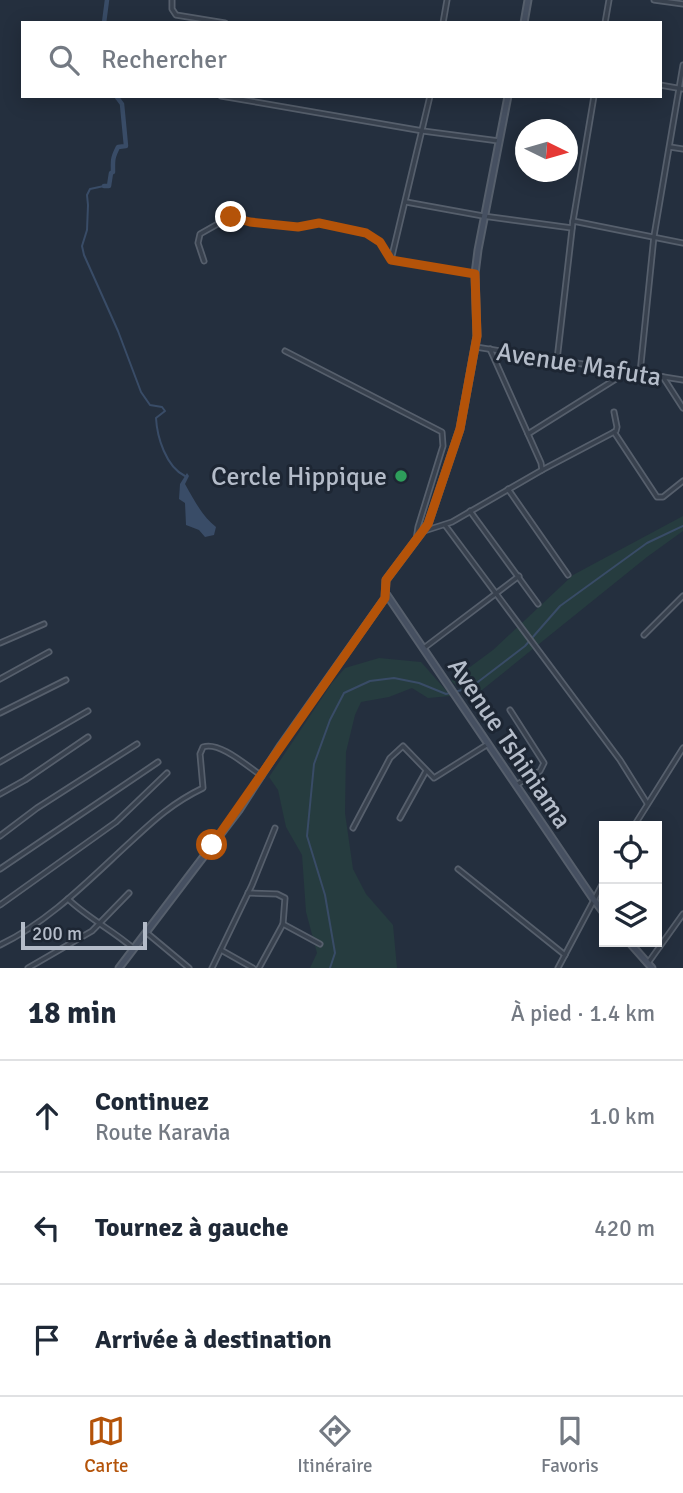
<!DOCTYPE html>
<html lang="fr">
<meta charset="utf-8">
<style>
body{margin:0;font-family:Signika,sans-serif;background:#f2f2f3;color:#1f2937}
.controls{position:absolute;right:21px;bottom:21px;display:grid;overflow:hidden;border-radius:0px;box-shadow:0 4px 18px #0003}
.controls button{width:63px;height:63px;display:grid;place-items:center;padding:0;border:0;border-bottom:2px solid #e0e1e3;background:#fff;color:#1f2937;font:35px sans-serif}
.compass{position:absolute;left:515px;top:119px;width:63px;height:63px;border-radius:50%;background:#fff;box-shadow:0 4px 18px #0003;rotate:95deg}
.scale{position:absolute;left:21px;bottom:18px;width:126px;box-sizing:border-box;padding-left:7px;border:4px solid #b4bcc9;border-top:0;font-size:19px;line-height:24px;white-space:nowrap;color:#b4bcc9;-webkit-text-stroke:5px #1d2633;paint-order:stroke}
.stop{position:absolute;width:21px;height:21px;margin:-16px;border:5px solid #b45309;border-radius:50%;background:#fff}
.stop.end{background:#b45309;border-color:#fff;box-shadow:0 2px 7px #0008}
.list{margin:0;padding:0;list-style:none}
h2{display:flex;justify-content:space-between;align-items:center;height:91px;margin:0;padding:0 28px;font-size:30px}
h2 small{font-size:23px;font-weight:400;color:#747a83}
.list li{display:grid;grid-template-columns:46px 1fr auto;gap:21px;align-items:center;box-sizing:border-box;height:112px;padding:0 28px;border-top:2px solid #e0e1e3}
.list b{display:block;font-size:26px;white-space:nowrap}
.list p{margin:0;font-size:23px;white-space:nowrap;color:#747a83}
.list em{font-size:23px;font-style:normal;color:#747a83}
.icon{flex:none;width:38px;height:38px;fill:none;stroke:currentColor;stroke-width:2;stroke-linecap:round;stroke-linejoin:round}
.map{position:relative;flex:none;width:683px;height:968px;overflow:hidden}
.search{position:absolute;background:#fff;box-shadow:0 4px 18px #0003;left:21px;right:21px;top:21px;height:77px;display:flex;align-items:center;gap:18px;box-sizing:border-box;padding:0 24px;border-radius:0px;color:#747a83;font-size:26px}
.sheet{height:427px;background:#fff}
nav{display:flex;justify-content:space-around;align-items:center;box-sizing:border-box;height:98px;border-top:2px solid #e0e1e3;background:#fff;font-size:19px;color:#747a83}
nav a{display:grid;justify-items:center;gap:4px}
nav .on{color:#b45309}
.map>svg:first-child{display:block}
.green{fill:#263c3f}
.water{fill:#394c67}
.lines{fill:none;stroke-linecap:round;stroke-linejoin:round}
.stream{stroke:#394c67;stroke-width:2}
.canal{stroke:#394c67;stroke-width:4.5}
.street-casing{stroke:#565f6c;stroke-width:7}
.secondary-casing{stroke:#565f6c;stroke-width:9}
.street{stroke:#38414e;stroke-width:3.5}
.secondary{stroke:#465061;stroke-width:5}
.route{stroke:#b45309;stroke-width:9}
.leisure-dot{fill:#2e9e5b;stroke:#1d2633;stroke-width:2.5}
.labels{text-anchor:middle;stroke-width:6;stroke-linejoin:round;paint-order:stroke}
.street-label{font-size:26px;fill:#b4bcc9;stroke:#1d2633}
.poi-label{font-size:26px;fill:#b4bcc9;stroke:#1d2633;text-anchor:end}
</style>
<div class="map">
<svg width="683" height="968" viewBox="0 0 683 968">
<rect width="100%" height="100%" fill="#242f3e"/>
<!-- green -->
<g class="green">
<path d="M 683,516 L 683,531 L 647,557 L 472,698 L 451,681 L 493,650 L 573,575 Z"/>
<path d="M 379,658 L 421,662 L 451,696 L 428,698 L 412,688 L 389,697 L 361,702 L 355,715 L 346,752 L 345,813 L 353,869 L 366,894 L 393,925 L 397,968 L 310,968 L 317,953 L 306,912 L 302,855 L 286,827 L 278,790 L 269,777 L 332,683 L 345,668 Z"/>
</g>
<!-- water -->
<path class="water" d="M 187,473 L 189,476 L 185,484 C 194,500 202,516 216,527 L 214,535 L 205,537 L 199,530 L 186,525 L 185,503 L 179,499 L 180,484 Z"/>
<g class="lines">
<!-- stream -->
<g class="stream">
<path d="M 104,186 L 90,189 L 87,195 L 88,205 L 87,230 L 82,246 L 84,255 L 118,331 L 141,392 L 150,405 L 162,407 L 165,411 L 156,418 C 157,437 166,467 185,476"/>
<path d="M 330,968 L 335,953 L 325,895 L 307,836 L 314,764 L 330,720 L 344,693 L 370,681 L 394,678 L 419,683 L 446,694 L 470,688 L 525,646 L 560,606 L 647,543 L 683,526"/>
</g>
<!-- canal -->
<g class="canal">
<path d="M 104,23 L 107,0"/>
<path d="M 104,186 L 109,186 L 111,173 L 113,172 C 113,160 112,159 118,147 L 126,146 L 122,104 L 116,96"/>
</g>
<defs>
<g id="street">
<path d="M 172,0 L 172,9 L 176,15 L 225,23"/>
<path d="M 654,0 L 683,4"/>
<path d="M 443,23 L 447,0"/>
<path d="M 605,23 L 609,0"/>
<path d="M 660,85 L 683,89"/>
<path d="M 221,96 L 423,131 L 499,141"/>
<path d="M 670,147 L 683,149"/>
<path d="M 406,202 L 483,216 L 572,228"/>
<path d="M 573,221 L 683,243"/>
<path d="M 391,260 L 430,96"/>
<path d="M 391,260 L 475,274"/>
<path d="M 204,261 L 198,243 L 200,234 L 230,217 L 250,222 L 298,227 L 319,223 L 366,233 L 380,242 L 391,260"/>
<path d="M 476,347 L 683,380"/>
<path d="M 285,351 L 442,432 L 443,446 L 418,527 L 416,540"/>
<path d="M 557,360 L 573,221 L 594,96"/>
<path d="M 640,373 L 654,236 L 683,65"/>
<path d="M 663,377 L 683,408"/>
<path d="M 614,432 L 657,497 L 663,497 L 683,481"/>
<path d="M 528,434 L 627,372"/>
<path d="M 542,470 L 616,431 L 617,427 L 614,412"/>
<path d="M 508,489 L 568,575"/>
<path d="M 470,511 L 538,604"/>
<path d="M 445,525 L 620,760 L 647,803"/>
<path d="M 424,531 L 452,522 L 542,470 L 541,463 L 490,349"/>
<path d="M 644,635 L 683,596"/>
<path d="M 0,643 L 44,624"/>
<path d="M 424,648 L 519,576"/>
<path d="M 0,679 L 49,652"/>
<path d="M 510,710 L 544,763 L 540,771 L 516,785"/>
<path d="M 0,713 L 66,680"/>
<path d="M 0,762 L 88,711"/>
<path d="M 0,794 L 25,780 L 88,737"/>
<path d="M 400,818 L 426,771"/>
<path d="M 634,826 L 683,748"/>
<path d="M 353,828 L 390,758 L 403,746 L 434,778 L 488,744"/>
<path d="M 0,836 L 37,808 L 137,744"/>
<path d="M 0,869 L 158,762"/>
<path d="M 458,869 L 565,955"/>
<path d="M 248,893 L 277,894 L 285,898 L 283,924 L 259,968"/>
<path d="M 68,899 C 88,918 112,930 133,948"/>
<path d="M 0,905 L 116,822 L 167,773"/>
<path d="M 283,924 L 320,944"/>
<path d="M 147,933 L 189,968"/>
<path d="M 0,945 C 48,922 87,882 126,846 C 152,822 170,804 203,788 L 200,754 L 203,747 C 220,741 248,767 262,776"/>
<path d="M 221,950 L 253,968"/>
<path d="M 648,963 L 683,914"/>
<path d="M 28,968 L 92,931 L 129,893"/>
<path d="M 212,968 L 252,885 L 275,828"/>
<path d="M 558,968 L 604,881"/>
</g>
<g id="secondary">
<path d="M 524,23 L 528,0"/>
<path d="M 387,595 L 594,900 L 604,913"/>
<path d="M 629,942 L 652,968"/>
<path d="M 119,968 L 239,810 L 281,745 L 385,598 L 386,580 L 428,524 L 460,429 L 477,336 L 475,274 L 478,250 L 508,96"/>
</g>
</defs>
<!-- street casing -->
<use href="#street" class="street-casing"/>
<!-- secondary casing -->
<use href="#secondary" class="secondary-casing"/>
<!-- street -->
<use href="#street" class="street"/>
<!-- secondary -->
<use href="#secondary" class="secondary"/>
</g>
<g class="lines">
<!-- route -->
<path class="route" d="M 212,845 L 385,598 L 386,580 L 428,524 L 460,429 L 477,336 L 475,274 L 391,260 L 380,242 L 366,233 L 319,223 L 298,227 L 250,222 L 231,217"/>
</g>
<!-- markers -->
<circle class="leisure-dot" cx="401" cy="476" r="7"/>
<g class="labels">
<!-- street labels -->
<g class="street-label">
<text transform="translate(579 364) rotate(9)" y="9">Avenue Mafuta</text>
<text transform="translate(510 743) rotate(56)" y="9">Avenue Tshiniama</text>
</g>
<!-- poi labels -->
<g class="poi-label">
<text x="387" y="485">Cercle Hippique</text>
</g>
</g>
</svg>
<div class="controls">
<button><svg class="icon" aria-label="locate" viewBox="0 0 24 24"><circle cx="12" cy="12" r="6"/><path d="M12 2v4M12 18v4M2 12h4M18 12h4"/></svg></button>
<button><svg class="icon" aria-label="layers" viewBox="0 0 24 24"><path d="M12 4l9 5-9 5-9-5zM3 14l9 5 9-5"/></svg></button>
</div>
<svg class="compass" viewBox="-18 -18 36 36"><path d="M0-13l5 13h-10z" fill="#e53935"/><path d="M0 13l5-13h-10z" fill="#747a83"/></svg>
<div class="scale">200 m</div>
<div class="stop" style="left:212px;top:845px"></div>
<div class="stop end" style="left:231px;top:217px"></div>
<div class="search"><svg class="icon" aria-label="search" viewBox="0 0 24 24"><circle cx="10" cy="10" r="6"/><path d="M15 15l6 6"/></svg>Rechercher</div>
</div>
<section class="sheet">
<h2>18 min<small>À pied · 1.4 km</small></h2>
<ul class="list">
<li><svg class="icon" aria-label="ahead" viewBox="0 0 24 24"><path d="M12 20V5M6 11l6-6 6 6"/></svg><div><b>Continuez</b><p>Route Karavia</p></div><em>1.0 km</em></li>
<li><svg class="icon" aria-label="left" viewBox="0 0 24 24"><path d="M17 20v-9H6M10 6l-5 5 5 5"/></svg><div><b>Tournez à gauche</b></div><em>420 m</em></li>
<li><svg class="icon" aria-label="arrive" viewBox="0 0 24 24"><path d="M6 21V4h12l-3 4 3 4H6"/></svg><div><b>Arrivée à destination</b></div></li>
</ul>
</section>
<nav>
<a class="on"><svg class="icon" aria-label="map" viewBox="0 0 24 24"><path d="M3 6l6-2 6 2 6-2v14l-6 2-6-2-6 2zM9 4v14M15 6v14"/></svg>Carte</a>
<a><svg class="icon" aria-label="directions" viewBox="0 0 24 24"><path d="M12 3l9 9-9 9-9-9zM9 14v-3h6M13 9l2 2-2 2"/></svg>Itinéraire</a>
<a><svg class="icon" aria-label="saved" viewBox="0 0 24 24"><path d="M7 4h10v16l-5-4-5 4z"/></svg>Favoris</a>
</nav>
